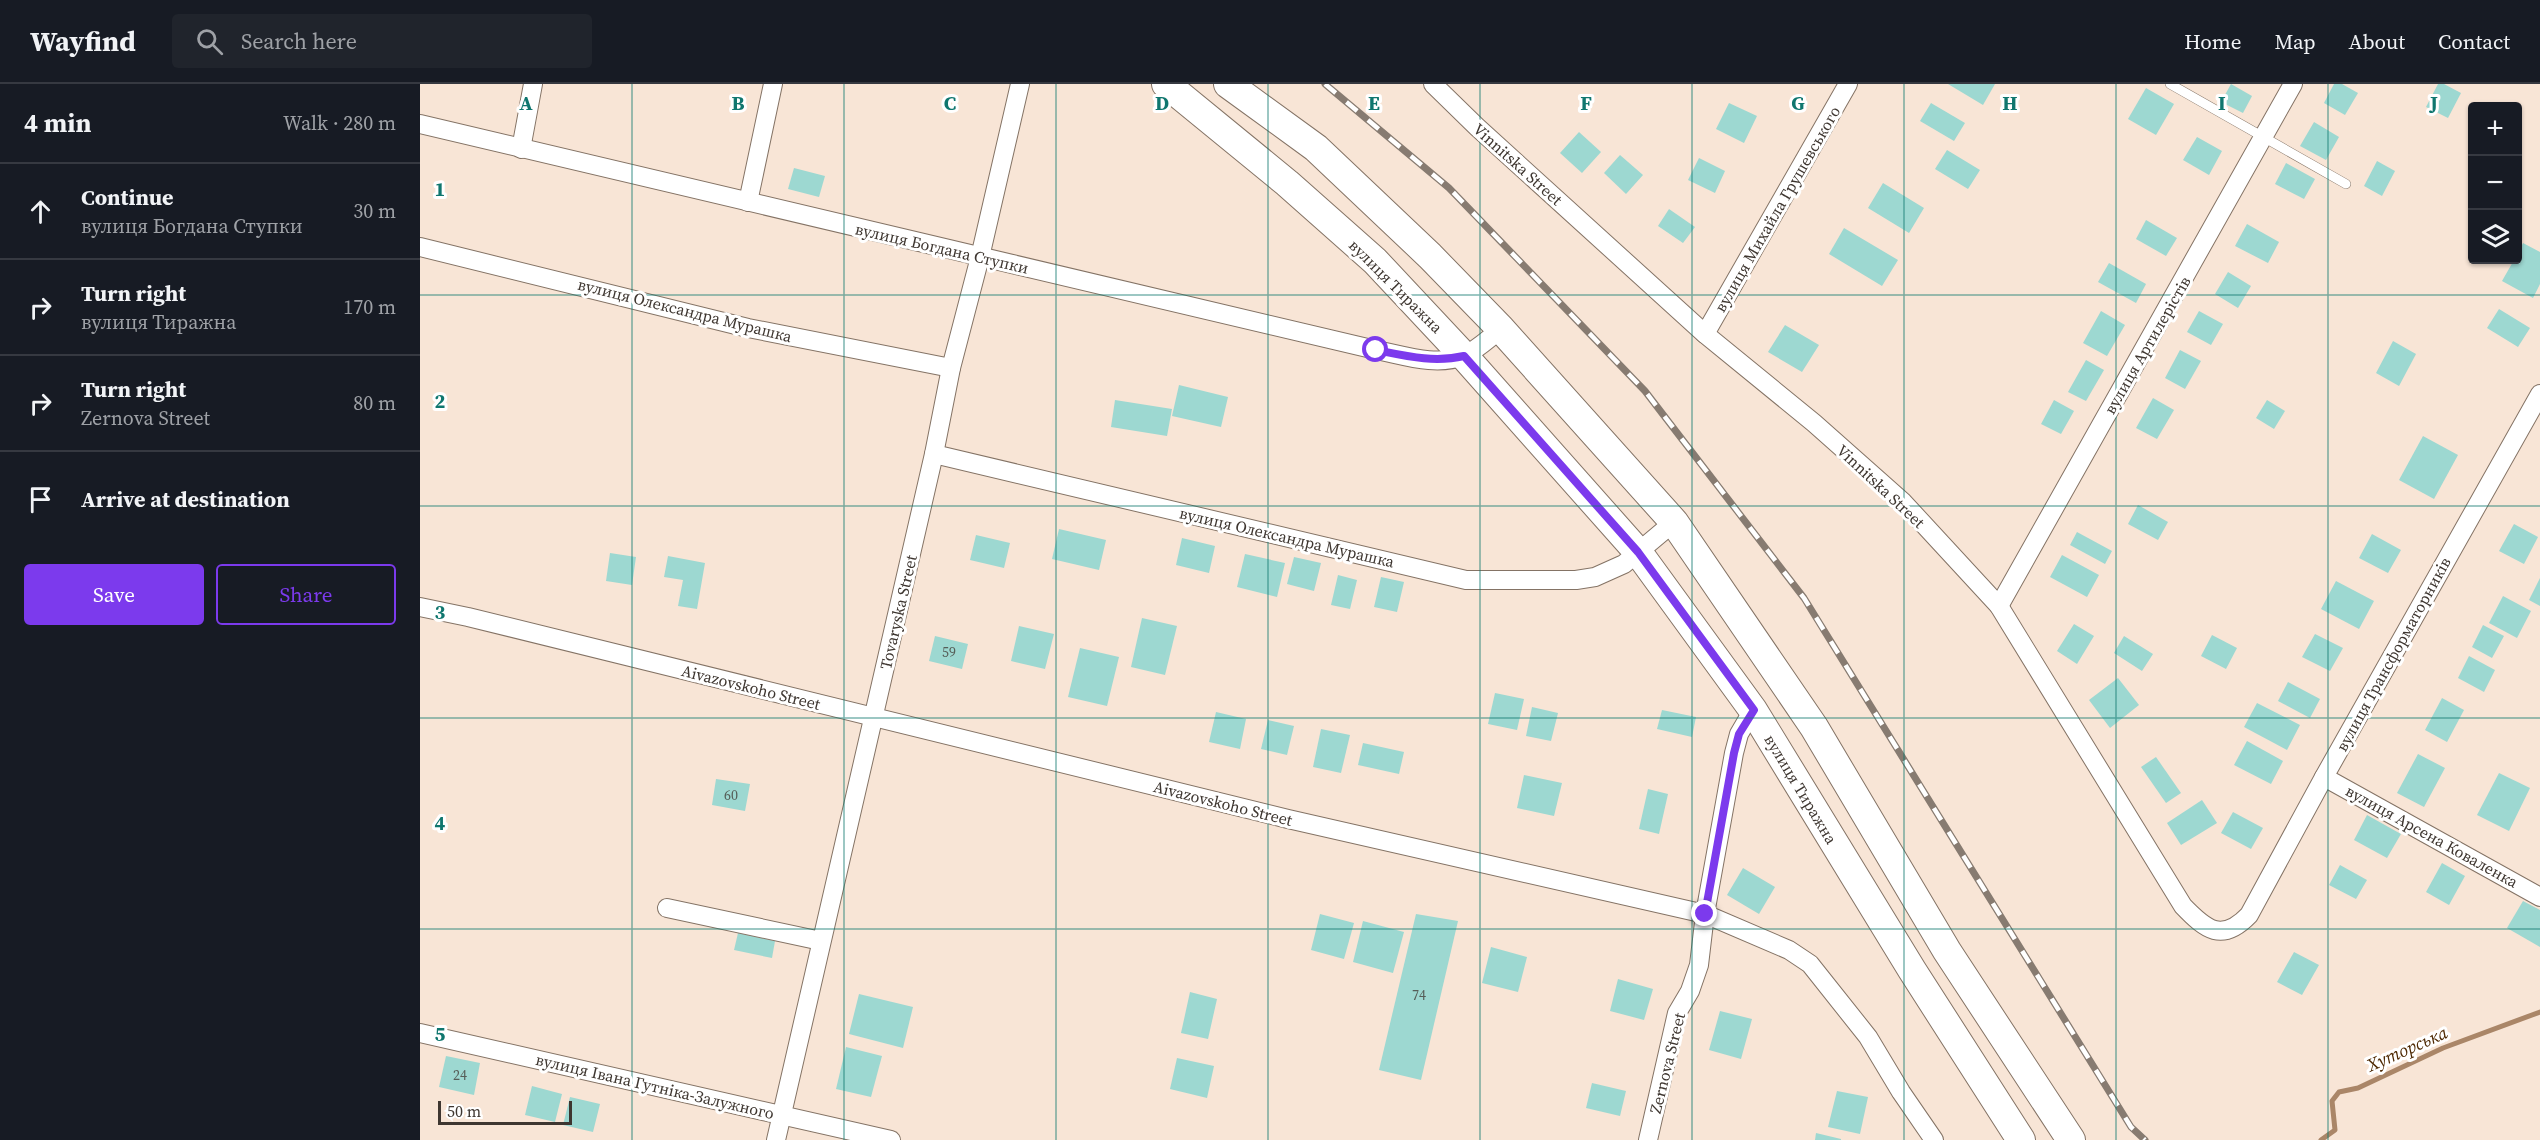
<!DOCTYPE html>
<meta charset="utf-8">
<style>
body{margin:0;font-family:"Source Serif 4",serif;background:#20242c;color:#f1f3f6}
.controls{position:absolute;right:18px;top:18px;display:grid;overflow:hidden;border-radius:6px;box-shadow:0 2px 4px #0004}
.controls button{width:54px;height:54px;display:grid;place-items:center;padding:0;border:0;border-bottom:2px solid #363941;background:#171b24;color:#f1f3f6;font:30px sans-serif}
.scale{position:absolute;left:18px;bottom:15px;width:134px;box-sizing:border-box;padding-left:6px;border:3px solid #3e3630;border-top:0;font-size:16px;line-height:21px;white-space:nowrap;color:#3e3630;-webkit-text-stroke:4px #fff;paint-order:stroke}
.stop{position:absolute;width:18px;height:18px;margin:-14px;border:4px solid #7c3aed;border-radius:50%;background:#fff}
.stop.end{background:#7c3aed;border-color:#fff;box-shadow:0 2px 6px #0008}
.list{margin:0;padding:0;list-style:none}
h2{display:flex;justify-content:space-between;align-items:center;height:78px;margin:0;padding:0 24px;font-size:26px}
h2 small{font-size:20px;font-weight:400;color:#9ea1a6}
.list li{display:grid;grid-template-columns:39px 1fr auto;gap:18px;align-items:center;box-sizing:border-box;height:96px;padding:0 24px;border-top:2px solid #363941}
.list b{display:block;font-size:22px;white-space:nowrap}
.list p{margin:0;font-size:20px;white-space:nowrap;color:#9ea1a6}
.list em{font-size:20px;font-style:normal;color:#9ea1a6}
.actions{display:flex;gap:12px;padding:18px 24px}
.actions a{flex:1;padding:14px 0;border:2px solid #7c3aed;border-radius:6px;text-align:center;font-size:21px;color:#7c3aed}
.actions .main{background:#7c3aed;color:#fff}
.icon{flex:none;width:33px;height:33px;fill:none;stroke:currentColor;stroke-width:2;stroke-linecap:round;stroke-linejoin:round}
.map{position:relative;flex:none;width:2120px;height:1056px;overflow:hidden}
header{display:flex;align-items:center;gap:36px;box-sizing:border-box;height:84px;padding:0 30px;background:#171b24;border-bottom:2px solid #363941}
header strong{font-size:28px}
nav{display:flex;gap:33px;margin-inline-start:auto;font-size:21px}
.search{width:420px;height:54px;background:#20242c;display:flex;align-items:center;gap:15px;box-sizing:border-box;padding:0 21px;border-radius:6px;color:#9ea1a6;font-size:22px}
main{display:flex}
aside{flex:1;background:#171b24}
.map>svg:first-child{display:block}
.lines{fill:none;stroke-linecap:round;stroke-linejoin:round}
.stream{stroke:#aa8668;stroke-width:5}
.building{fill:#9dd8d1}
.service-casing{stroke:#847365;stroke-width:10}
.minor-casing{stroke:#847365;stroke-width:20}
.primary-casing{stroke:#847365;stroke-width:30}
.service{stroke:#fff;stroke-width:9}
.minor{stroke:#fff;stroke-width:18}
.primary{stroke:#fff;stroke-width:28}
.rail-casing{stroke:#877b71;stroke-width:7}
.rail{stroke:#fff;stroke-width:4.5;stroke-dasharray:14;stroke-linecap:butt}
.route{stroke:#7c3aed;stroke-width:8}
.grid{fill:none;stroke:#0f766e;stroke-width:1.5;stroke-opacity:0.55}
.labels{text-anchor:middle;stroke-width:6;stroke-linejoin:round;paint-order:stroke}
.number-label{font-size:14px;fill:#565e58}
.street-label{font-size:16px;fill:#3e3630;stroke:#fff}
.water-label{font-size:18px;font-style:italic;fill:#4d2802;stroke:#fff}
.grid-label{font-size:20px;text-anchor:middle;font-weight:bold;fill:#0f766e;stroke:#fff;stroke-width:6;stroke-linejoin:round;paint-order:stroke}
</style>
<header>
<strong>Wayfind</strong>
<div class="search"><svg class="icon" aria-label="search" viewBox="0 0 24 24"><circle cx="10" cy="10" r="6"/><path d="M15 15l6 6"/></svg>Search here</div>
<nav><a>Home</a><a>Map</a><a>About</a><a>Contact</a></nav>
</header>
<main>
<aside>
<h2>4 min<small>Walk · 280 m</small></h2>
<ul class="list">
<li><svg class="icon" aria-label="ahead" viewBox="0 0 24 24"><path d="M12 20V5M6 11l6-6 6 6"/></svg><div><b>Continue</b><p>вулиця Богдана Ступки</p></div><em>30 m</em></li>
<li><svg class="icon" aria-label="right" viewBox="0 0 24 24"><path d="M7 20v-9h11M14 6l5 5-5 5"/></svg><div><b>Turn right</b><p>вулиця Тиражна</p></div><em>170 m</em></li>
<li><svg class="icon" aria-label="right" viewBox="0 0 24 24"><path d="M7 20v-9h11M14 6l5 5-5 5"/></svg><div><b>Turn right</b><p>Zernova Street</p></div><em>80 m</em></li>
<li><svg class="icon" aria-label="arrive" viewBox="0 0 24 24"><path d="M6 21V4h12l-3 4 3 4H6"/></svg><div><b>Arrive at destination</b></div></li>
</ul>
<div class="actions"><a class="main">Save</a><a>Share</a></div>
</aside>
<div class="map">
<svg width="2120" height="1056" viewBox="0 0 2120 1056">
<rect width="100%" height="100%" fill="#f8e5d6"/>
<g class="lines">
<!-- stream -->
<path class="stream" d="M 1901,1056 L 1915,1046 L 1912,1017 L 1919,1008 L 1938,1004 L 2023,964 L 2120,928"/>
</g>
<!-- building -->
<g class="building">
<path d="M 1528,0 L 1575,0 L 1563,21 Z"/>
<path d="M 1811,0 L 1832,12 L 1823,29 L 1801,18 Z"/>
<path d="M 1914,0 L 1922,0 L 1938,9 L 1925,31 L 1904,19 Z"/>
<path d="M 2018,0 L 2024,0 L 2041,9 L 2028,34 L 2006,23 Z"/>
<path d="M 1726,4 L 1754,20 L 1736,51 L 1708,35 Z"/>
<path d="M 1309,19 L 1337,32 L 1324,59 L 1296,45 Z"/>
<path d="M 1511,19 L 1545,39 L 1534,57 L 1500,37 Z"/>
<path d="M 1894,38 L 1919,53 L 1906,76 L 1880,62 Z"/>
<path d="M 1159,48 L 1181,68 L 1162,89 L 1140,69 Z"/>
<path d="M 1777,53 L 1802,67 L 1789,91 L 1763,76 Z"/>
<path d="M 1527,66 L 1560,86 L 1548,105 L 1515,85 Z"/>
<path d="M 1200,71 L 1223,91 L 1206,110 L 1184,89 Z"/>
<path d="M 1279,74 L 1305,87 L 1295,109 L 1268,96 Z"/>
<path d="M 1957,77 L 1975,87 L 1962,112 L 1944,102 Z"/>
<path d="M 1866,79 L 1895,95 L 1884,115 L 1855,100 Z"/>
<path d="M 374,84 L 405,92 L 399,113 L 368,105 Z"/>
<path d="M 1463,99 L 1504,124 L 1489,149 L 1448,124 Z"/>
<path d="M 1249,125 L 1275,143 L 1263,159 L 1238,142 Z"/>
<path d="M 1726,136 L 1757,154 L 1746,172 L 1716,155 Z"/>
<path d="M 1827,140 L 1859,158 L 1848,179 L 1815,162 Z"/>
<path d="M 1424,144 L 1478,176 L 1462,202 L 1409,170 Z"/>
<path d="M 2103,159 L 2120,168 L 2120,200 L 2113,214 L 2082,197 L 2094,176 L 2098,176 L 2098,169 Z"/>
<path d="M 1689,179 L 1726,200 L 1716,219 L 1678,198 Z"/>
<path d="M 1808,188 L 1831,202 L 1818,224 L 1795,210 Z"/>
<path d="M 2079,225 L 2110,244 L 2098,263 L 2067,244 Z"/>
<path d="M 1681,227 L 1705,241 L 1687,272 L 1663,259 Z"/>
<path d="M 1779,227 L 1803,240 L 1791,261 L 1767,248 Z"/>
<path d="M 1365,241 L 1399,261 L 1382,288 L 1348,268 Z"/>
<path d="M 1973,257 L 1996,270 L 1979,302 L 1956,289 Z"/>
<path d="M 1760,266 L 1781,277 L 1765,305 L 1745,294 Z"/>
<path d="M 1666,276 L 1684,286 L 1666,317 L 1648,308 Z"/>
<path d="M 759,301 L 808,313 L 801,343 L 752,332 Z"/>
<path d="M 1733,314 L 1754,326 L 1737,355 L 1716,344 Z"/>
<path d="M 695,316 L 752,325 L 747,352 L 691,343 Z"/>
<path d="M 1634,316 L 1654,327 L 1641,350 L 1621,340 Z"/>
<path d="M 1847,316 L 1865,327 L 1854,345 L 1836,334 Z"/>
<path d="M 2003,352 L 2038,371 L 2014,415 L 1979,396 Z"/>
<path d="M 1718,421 L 1748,438 L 1738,456 L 1708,440 Z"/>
<path d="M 2094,440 L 2118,453 L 2104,480 L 2079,467 Z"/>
<path d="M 639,445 L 686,456 L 679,486 L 632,475 Z"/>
<path d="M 1657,448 L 1692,467 L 1685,480 L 1650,461 Z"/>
<path d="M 1952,450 L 1981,466 L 1968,489 L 1939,474 Z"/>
<path d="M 556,451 L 590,459 L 584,484 L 550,476 Z"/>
<path d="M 762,454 L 795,462 L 789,489 L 756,481 Z"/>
<path d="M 190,469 L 216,473 L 212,501 L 186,497 Z"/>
<path d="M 825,470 L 865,479 L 857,513 L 817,503 Z"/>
<path d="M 1642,471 L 1679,491 L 1667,513 L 1630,493 Z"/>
<path d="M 248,472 L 285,479 L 277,525 L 258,522 L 263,496 L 244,493 Z"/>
<path d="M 874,473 L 901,479 L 894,507 L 867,500 Z"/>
<path d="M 918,491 L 937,496 L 930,525 L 911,521 Z"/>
<path d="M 961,493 L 984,498 L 977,528 L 954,523 Z"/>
<path d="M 2120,494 L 2120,522 L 2109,516 Z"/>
<path d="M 1916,497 L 1954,517 L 1939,545 L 1901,525 Z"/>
<path d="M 2083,512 L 2111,527 L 2097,554 L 2069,539 Z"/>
<path d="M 722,534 L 757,542 L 745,591 L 711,583 Z"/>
<path d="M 1654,540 L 1674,552 L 1657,580 L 1637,567 Z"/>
<path d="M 2063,541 L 2084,552 L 2072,574 L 2052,563 Z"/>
<path d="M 599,542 L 634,550 L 625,585 L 591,577 Z"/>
<path d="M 1895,550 L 1923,564 L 1910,587 L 1882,573 Z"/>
<path d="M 1792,551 L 1817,564 L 1806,585 L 1781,572 Z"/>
<path d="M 515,552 L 548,560 L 542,585 L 509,577 Z"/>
<path d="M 1704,552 L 1733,570 L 1722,587 L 1694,569 Z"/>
<path d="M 660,564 L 699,573 L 687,622 L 648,613 Z"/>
<path d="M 2049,572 L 2075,586 L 2064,608 L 2038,594 Z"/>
<path d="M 1698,594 L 1719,621 L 1690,644 L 1669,616 Z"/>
<path d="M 1868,598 L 1900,615 L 1890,634 L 1858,617 Z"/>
<path d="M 1075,609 L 1104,615 L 1097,646 L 1068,640 Z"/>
<path d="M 2022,614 L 2044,626 L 2027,658 L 2005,646 Z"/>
<path d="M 1837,619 L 1880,641 L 1867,666 L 1824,643 Z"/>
<path d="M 1112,623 L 1138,629 L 1131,657 L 1106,652 Z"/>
<path d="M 1242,626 L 1276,633 L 1272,653 L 1237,645 Z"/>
<path d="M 796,628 L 826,635 L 820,665 L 789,658 Z"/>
<path d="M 848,636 L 874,642 L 867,671 L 841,665 Z"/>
<path d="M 901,645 L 930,651 L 921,689 L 893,683 Z"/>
<path d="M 1827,657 L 1863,677 L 1851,700 L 1814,681 Z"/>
<path d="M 943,659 L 984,668 L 979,690 L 938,681 Z"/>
<path d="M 1998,670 L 2025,684 L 2004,723 L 1977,709 Z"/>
<path d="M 1736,673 L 1761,709 L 1746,719 L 1721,683 Z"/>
<path d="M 2079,689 L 2110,704 L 2089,747 L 2057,731 Z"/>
<path d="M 1104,691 L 1142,699 L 1134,732 L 1097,724 Z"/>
<path d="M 296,695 L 330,700 L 325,727 L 292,721 Z"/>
<path d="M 1228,705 L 1248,710 L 1239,750 L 1219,745 Z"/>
<path d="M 1782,716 L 1797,739 L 1761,761 L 1747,739 Z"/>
<path d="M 1813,728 L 1843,744 L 1831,765 L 1801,749 Z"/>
<path d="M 1947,731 L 1981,750 L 1967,774 L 1934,756 Z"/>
<path d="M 2022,779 L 2045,792 L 2029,821 L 2006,808 Z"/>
<path d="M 1920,781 L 1947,796 L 1936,815 L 1909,801 Z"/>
<path d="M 1323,784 L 1355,803 L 1339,830 L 1307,811 Z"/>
<path d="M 2103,817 L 2120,826 L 2120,863 L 2087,844 Z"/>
<path d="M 900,830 L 934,839 L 924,875 L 891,866 Z"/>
<path d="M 996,830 L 1038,837 L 1001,996 L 959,986 Z"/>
<path d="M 943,837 L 984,848 L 973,889 L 933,878 Z"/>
<path d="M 318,849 L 355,857 L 352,874 L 314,866 Z"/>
<path d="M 1071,863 L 1107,873 L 1098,908 L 1062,899 Z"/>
<path d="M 1874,868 L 1899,881 L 1882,911 L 1857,898 Z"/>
<path d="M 1198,895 L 1233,905 L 1224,936 L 1190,927 Z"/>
<path d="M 770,908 L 797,915 L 788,955 L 761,949 Z"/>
<path d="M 439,910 L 493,923 L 483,964 L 429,950 Z"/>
<path d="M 1300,927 L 1332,935 L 1321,975 L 1289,966 Z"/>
<path d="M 426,963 L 462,972 L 451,1013 L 416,1005 Z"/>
<path d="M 26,972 L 60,979 L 54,1011 L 19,1003 Z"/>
<path d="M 757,974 L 794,982 L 787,1014 L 750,1005 Z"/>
<path d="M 1172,999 L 1206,1007 L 1200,1032 L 1166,1024 Z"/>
<path d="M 112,1002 L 142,1010 L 135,1038 L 105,1031 Z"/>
<path d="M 1417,1007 L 1448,1013 L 1440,1050 L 1408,1043 Z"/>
<path d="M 150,1013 L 180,1020 L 173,1048 L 143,1041 Z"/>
<path d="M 1396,1049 L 1421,1055 L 1421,1056 L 1395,1056 Z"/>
</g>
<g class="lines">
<defs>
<path id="service" d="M 1750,0 L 1926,100"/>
<g id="minor">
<path d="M 1013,0 L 1057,43 L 1285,250 L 1394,339 L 1483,418 L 1579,522 L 1763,822 C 1786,846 1802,859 1829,831 L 1904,693 L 2120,310"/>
<path d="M 0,40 L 956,266 C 983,271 1016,283 1043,272 C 1056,267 1069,254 1081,245"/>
<path d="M 101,65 L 113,0"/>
<path d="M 328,118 L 353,0"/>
<path d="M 0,163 L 328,244 L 531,284"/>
<path d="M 1285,250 L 1428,0"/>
<path d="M 514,370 L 1046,496 L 1156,496 L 1175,493 L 1204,480 L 1254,438"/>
<path d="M 1579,522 L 1873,0"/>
<path d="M 0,523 L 48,533 L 868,735 L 1285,830 L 1369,866 L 1390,880 L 1448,953 L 1481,1008 L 1514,1056"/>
<path d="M 1904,693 L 2120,813"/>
<path d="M 247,824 L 401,857"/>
<path d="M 0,949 L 471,1056"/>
<path d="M 356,1056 L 514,370 L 531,284 L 560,173 L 600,0"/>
<path d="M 1228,1056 L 1257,929 L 1270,907 L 1279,881 L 1285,830 L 1314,669 L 1319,650 L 1333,626"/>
</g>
<g id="primary">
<path d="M 746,0 L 867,99 L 955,177 L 1044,272 L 1218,468 L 1333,626 L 1492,886 L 1601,1056"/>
<path d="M 808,0 L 896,64 L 1010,172 L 1081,245 L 1254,438 L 1394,643 L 1527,867 L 1651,1056"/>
</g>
</defs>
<!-- service casing -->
<use href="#service" class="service-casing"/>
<!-- minor casing -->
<use href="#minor" class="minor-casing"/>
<!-- primary casing -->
<use href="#primary" class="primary-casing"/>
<!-- service -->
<use href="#service" class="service"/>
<!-- minor -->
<use href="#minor" class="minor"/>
<!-- primary -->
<use href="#primary" class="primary"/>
<defs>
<path id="rail" d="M 905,0 L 1029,104 L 1225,307 L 1384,514 L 1711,1043 L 1725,1056"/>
</defs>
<!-- rail casing -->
<use href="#rail" class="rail-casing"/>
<!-- rail -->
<use href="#rail" class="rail"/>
</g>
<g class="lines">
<!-- route -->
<path class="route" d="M 956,266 C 986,272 1014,279 1044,272 L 1218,468 L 1334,626 L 1319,650 L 1314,669 L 1285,830"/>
</g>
<!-- grid -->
<path class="grid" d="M 212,0 L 212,1056M 424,0 L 424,1056M 636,0 L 636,1056M 848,0 L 848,1056M 1060,0 L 1060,1056M 1272,0 L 1272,1056M 1484,0 L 1484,1056M 1696,0 L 1696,1056M 1908,0 L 1908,1056M 0,211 L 2120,211M 0,422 L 2120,422M 0,634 L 2120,634M 0,845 L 2120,845"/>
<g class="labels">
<!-- number labels -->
<g class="number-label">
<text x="529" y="573">59</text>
<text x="311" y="716">60</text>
<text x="999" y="916">74</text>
<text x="40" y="996">24</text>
</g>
<!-- street labels -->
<g class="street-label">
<text transform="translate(1098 80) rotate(42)" y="6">Vinnitska Street</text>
<text transform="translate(1357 125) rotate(-60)" y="6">вулиця Михайла Грушевського</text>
<text transform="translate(522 164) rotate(13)" y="6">вулиця Богдана Ступки</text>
<text transform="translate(976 202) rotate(45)" y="6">вулиця Тиражна</text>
<text transform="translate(265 226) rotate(14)" y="6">вулиця Олександра Мурашка</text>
<text transform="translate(1727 261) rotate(-60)" y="6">вулиця Артилерістів</text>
<text transform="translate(1461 402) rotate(43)" y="6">Vinnitska Street</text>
<text transform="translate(867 453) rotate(13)" y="6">вулиця Олександра Мурашка</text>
<text transform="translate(478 528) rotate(-77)" y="6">Tovaryska Street</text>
<text transform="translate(1973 570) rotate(-61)" y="6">вулиця Трансформаторників</text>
<text transform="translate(331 603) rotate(14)" y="6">Aivazovskoho Street</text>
<text transform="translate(1381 705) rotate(59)" y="6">вулиця Тиражна</text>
<text transform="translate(803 719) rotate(14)" y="6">Aivazovskoho Street</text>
<text transform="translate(2012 752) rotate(29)" y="6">вулиця Арсена Коваленка</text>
<text transform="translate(1247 979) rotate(-76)" y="6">Zernova Street</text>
<text transform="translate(235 1002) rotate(13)" y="6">вулиця Івана Гутніка-Залужного</text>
</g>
<!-- water labels -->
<g class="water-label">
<text transform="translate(1987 965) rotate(-24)" y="6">Хуторська</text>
</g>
</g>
<g class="grid-label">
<text x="106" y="26">A</text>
<text x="318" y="26">B</text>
<text x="530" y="26">C</text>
<text x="742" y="26">D</text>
<text x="954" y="26">E</text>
<text x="1166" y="26">F</text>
<text x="1378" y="26">G</text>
<text x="1590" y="26">H</text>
<text x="1802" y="26">I</text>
<text x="2014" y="26">J</text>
<text x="20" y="112">1</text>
<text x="20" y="324">2</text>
<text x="20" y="535">3</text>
<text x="20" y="746">4</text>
<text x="20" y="957">5</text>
</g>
</svg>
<div class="controls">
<button>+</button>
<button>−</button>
<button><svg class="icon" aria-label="layers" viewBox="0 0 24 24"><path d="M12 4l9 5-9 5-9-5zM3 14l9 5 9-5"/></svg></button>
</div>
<div class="scale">50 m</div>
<div class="stop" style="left:956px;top:266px"></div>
<div class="stop end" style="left:1285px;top:830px"></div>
</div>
</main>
